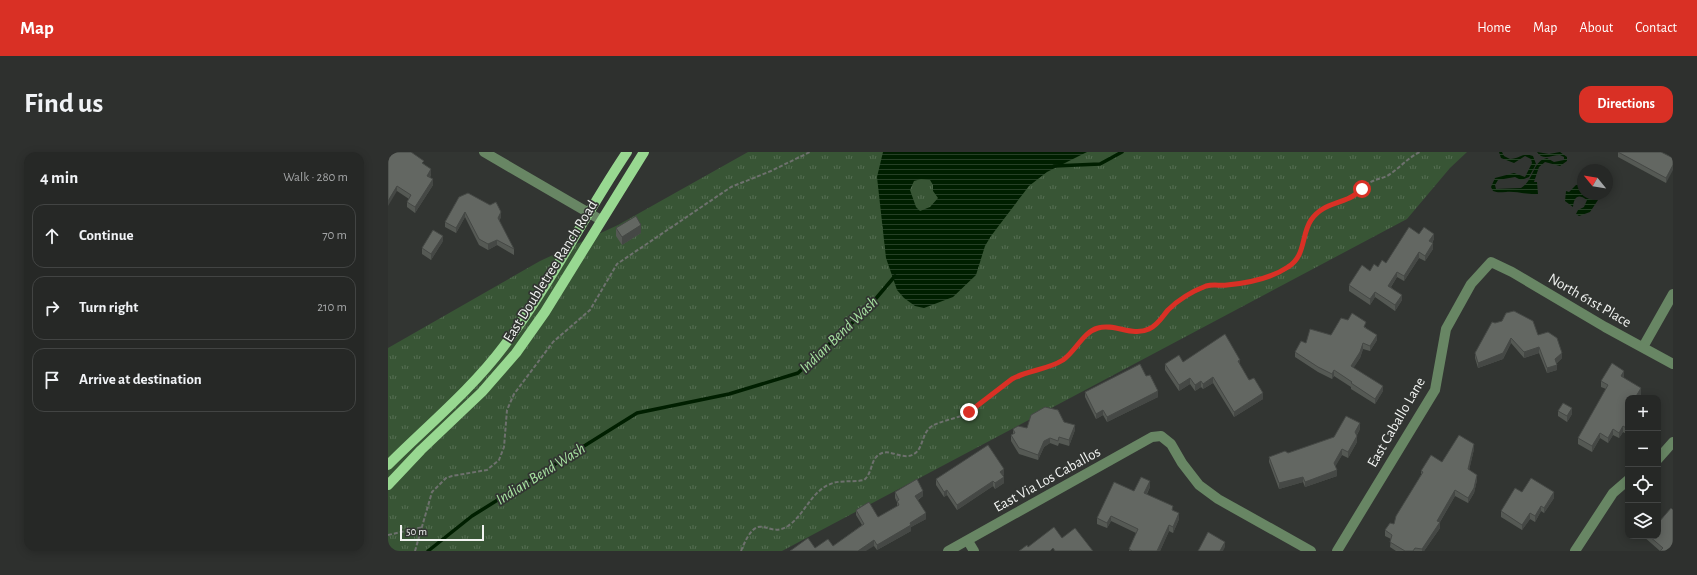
<!DOCTYPE html>
<meta charset="utf-8">
<style>
body{margin:0;font-family:"Alegreya Sans",sans-serif;background:#2e302e;color:#f1f3f6}
.controls{position:absolute;right:12px;bottom:12px;display:grid;overflow:hidden;border-radius:8px;box-shadow:0 2px 10px #0003}
.controls button{width:36px;height:36px;display:grid;place-items:center;padding:0;border:0;border-bottom:1px solid #424443;background:#262826;color:#f1f3f6;font:20px sans-serif}
.compass{position:absolute;left:1189px;top:12px;width:36px;height:36px;border-radius:50%;background:#262826;box-shadow:0 2px 10px #0003;rotate:300deg}
.scale{position:absolute;left:12px;bottom:10px;width:84px;box-sizing:border-box;padding-left:4px;border:2px solid #f1f3f1;border-top:0;font-size:11px;line-height:14px;white-space:nowrap;color:#f1f3f1;-webkit-text-stroke:3px #323532;paint-order:stroke}
.stop{position:absolute;width:12px;height:12px;margin:-9px;border:3px solid #d93025;border-radius:50%;background:#fff}
.stop.end{background:#d93025;border-color:#fff;box-shadow:0 1px 4px #0008}
.list{margin:0;padding:0;list-style:none}
h2{display:flex;justify-content:space-between;align-items:center;height:52px;margin:0;padding:0 16px;font-size:17px}
h2 small{font-size:13px;font-weight:400;color:#a4a6a7}
.list li{display:grid;grid-template-columns:26px 1fr auto;gap:12px;align-items:center;box-sizing:border-box;height:64px;margin:0 8px 8px;padding:0 8px;border:1px solid #424443;border-radius:12px}
.list b{display:block;font-size:15px;white-space:nowrap}
.list em{font-size:13px;font-style:normal;color:#a4a6a7}
.icon{flex:none;width:22px;height:22px;fill:none;stroke:currentColor;stroke-width:2;stroke-linecap:round;stroke-linejoin:round}
.map{position:relative;flex:none;width:1285px;height:399px;overflow:hidden;border-radius:12px}
header{display:flex;align-items:center;gap:24px;box-sizing:border-box;height:56px;padding:0 20px;background:#d93025;color:#fff}
header strong{font-size:19px}
nav{display:flex;gap:22px;margin-inline-start:auto;font-size:14px}
.intro{display:flex;align-items:center;justify-content:space-between;box-sizing:border-box;height:96px;padding:0 24px}
h1{margin:0;font-size:28px}
.button{padding:10px 18px;border-radius:12px;background:#d93025;color:#fff;font-size:14px;font-weight:700}
main{display:flex;gap:24px;padding:0 24px}
aside{flex:1;background:#262826;border-radius:12px;box-shadow:0 2px 10px #0003}
.map>svg:first-child{display:block}
.grass{fill:url(#grass-tufts)}
.water{fill:url(#water-rules);fill-rule:evenodd}
.lines{fill:none;stroke-linecap:round;stroke-linejoin:round}
.stream{stroke:#001f00;stroke-width:3.5}
.path{stroke:#6e716e;stroke-width:2;stroke-dasharray:4 2;stroke-linecap:butt}
.minor{stroke:#688664;stroke-width:10}
.major{stroke:#98d891;stroke-width:10}
.wall{fill:#555954}
.shaded-wall{fill:#454845}
.building{fill:#636762;stroke:#454845}
.route{stroke:#d93025;stroke-width:5}
.labels{text-anchor:middle;stroke-width:3.5;stroke-linejoin:round;paint-order:stroke}
.street-label{font-size:15px;fill:#f1f3f1;stroke:#323532}
.water-label{font-size:16px;font-style:italic;fill:#a6e1a0;stroke:#323532}
</style>
<header>
<strong>Map</strong>
<nav><a>Home</a><a>Map</a><a>About</a><a>Contact</a></nav>
</header>
<div class="intro"><h1>Find us</h1><a class="button">Directions</a></div>
<main>
<aside>
<h2>4 min<small>Walk · 280 m</small></h2>
<ul class="list">
<li><svg class="icon" aria-label="ahead" viewBox="0 0 24 24"><path d="M12 20V5M6 11l6-6 6 6"/></svg><div><b>Continue</b></div><em>70 m</em></li>
<li><svg class="icon" aria-label="right" viewBox="0 0 24 24"><path d="M7 20v-9h11M14 6l5 5-5 5"/></svg><div><b>Turn right</b></div><em>210 m</em></li>
<li><svg class="icon" aria-label="arrive" viewBox="0 0 24 24"><path d="M6 21V4h12l-3 4 3 4H6"/></svg><div><b>Arrive at destination</b></div></li>
</ul>
</aside>
<div class="map">
<svg width="1285" height="399" viewBox="0 0 1285 399">
<defs>
<pattern id="grass-tufts" width="24" height="20" patternUnits="userSpaceOnUse"><rect width="24" height="20" fill="#385535"/><path d="M3 7l-1-3M5 7V3M7 7l1-3M15 17l-1-3M17 17v-4M19 17l1-3" fill="none" stroke="#556e53"/></pattern>
<pattern id="water-rules" width="6" height="5" patternUnits="userSpaceOnUse"><rect width="6" height="5" fill="#001f00"/><path d="M0 2.5h6" fill="none" stroke="#264026"/></pattern>
</defs>
<rect width="100%" height="100%" fill="#323532"/>
<!-- grass -->
<path class="grass" d="M 360,0 L 1079,0 L 1062,16 L 1019,67 L 394,399 L 0,399 L 0,196 L 152,109 L 230,73 Z"/>
<!-- water -->
<g class="water">
<path d="M 495,0 L 699,0 L 659,20 L 641,34 L 603,84 L 597,94 L 588,123 L 565,145 L 536,156 L 527,154 L 516,146 L 509,138 L 498,106 L 489,25 ZM 533,27 L 542,28 L 545,33 L 545,39 L 550,46 L 542,55 L 532,59 L 528,55 L 522,38 L 526,29 Z"/>
<path d="M 1111,0 L 1114,0 L 1116,4 L 1122,7 C 1132,7 1134,0 1145,4 L 1148,12 L 1141,25 L 1133,28 L 1127,25 L 1110,28 L 1107,33 L 1108,37 L 1133,36 C 1147,27 1144,9 1159,6 L 1166,10 L 1176,8 L 1176,5 L 1172,3 C 1163,3 1155,9 1149,0 L 1161,2 L 1172,0 L 1179,5 L 1179,9 L 1172,14 L 1157,10 L 1151,15 L 1146,30 L 1149,30 L 1150,42 C 1139,43 1128,39 1118,40 C 1113,40 1110,41 1105,39 L 1103,35 L 1107,26 L 1126,21 L 1137,25 L 1144,11 L 1143,7 L 1137,4 L 1126,11 L 1113,6 Z"/>
<path d="M 1195,31 L 1195,42 L 1205,42 L 1210,48 L 1202,60 L 1191,64 L 1188,62 L 1190,58 L 1196,55 L 1199,48 C 1190,41 1186,45 1185,55 L 1177,49 L 1178,39 L 1181,40 L 1188,33 Z"/>
</g>
<g class="lines">
<!-- stream -->
<g class="stream">
<path d="M 666,14 L 712,12 L 734,0"/>
<path d="M 40,399 L 84,364 L 249,261 L 341,242 L 410,221 L 479,157 L 507,124"/>
</g>
<!-- path -->
<g class="path">
<path d="M 0,383 L 35,375"/>
<path d="M 27,399 L 44,340 L 58,326 L 64,324 L 99,318 L 111,308 L 116,295 L 119,258 L 126,242 L 165,190 L 202,158 L 229,112 L 343,35 L 383,19 L 422,0"/>
<path d="M 353,399 C 371,354 378,388 400,374 C 416,363 422,342 440,333 C 452,327 464,331 476,328 C 485,321 482,307 492,302 C 502,296 515,309 526,302 C 536,296 533,281 544,274 C 555,268 568,267 580,261 C 597,250 611,232 630,224 C 644,218 659,217 672,209 C 686,201 694,183 708,177 C 723,170 740,183 756,179 C 771,175 776,161 787,152 C 794,146 803,142 811,138 C 821,133 830,134 841,133 C 859,131 878,127 895,119 C 919,106 912,79 929,61 C 938,52 949,52 960,47 C 968,44 973,37 979,32 C 985,28 992,27 999,24 C 1011,17 1019,6 1032,0"/>
</g>
<!-- minor -->
<g class="minor">
<path d="M 96,0 L 213,68"/>
<path d="M 1255,195 L 1285,142"/>
<path d="M 1270,307 L 1285,290"/>
<path d="M 580,389 L 586,399"/>
<path d="M 560,399 L 764,285 L 773,284 L 783,292 L 794,311 L 811,333 L 830,347 L 923,399"/>
<path d="M 949,399 L 1047,238 L 1058,177 L 1083,132 L 1103,110 L 1124,120 L 1217,175 L 1285,212"/>
<path d="M 1187,399 L 1225,341 L 1240,328"/>
</g>
<!-- major -->
<g class="major">
<path d="M 0,313 C 39,274 83,238 116,194 C 162,133 196,64 239,0"/>
<path d="M 0,333 L 33,298 L 94,240 L 128,201 L 157,160 L 256,0"/>
</g>
</g>
<!-- wall -->
<g class="wall">
<path d="M 0,0 L 36,12 L 43,22 L 42,26 L 45,33 L 27,61 L 19,55 L 19,50 L 21,47 L 9,39 Z"/>
<path d="M 1230,0 L 1285,6 L 1278,31 L 1230,5 Z"/>
<path d="M 71,45 L 113,65 L 111,69 L 126,97 L 126,103 L 109,93 L 100,98 L 91,93 L 77,65 L 68,81 L 57,75 L 57,70 Z"/>
<path d="M 228,76 L 253,81 L 234,93 L 228,84 Z"/>
<path d="M 1031,82 L 1046,87 L 1044,91 L 1045,97 L 1037,109 L 1031,106 L 1016,129 L 1009,125 L 1003,135 L 1014,148 L 1007,159 L 987,145 L 982,153 L 961,139 L 961,133 L 982,119 L 998,111 Z"/>
<path d="M 55,89 L 43,108 L 34,102 L 34,96 Z"/>
<path d="M 1107,171 L 1150,183 L 1174,206 L 1169,211 L 1169,218 L 1159,221 L 1151,201 L 1136,206 L 1123,191 L 1115,207 L 1090,216 L 1087,206 L 1087,201 Z"/>
<path d="M 978,175 L 978,176 L 989,188 L 982,199 L 975,197 L 972,206 L 965,216 L 995,239 L 987,252 L 963,237 L 963,235 L 946,224 L 944,227 L 930,220 L 907,205 L 907,200 L 918,191 L 943,183 Z"/>
<path d="M 795,210 L 852,213 L 861,228 L 875,247 L 846,265 L 825,231 L 815,237 L 813,235 L 807,239 L 802,232 L 791,239 L 777,218 L 777,212 Z"/>
<path d="M 758,224 L 770,245 L 719,270 L 715,263 L 708,267 L 697,245 L 697,240 Z"/>
<path d="M 1236,224 L 1235,226 L 1253,242 L 1251,246 L 1240,246 L 1240,283 L 1235,280 L 1231,286 L 1225,283 L 1220,291 L 1212,286 L 1204,300 L 1190,292 L 1190,286 L 1218,237 L 1213,235 L 1213,229 Z"/>
<path d="M 1170,259 L 1184,262 L 1179,270 L 1170,264 Z"/>
<path d="M 676,270 L 687,278 L 681,294 L 671,291 L 670,294 L 662,291 L 656,295 L 650,308 L 631,302 L 623,289 L 623,283 L 625,282 L 625,277 L 639,276 Z"/>
<path d="M 972,277 L 969,283 L 969,290 L 960,306 L 954,303 L 947,314 L 949,324 L 917,335 L 915,330 L 891,337 L 881,310 L 881,305 L 900,301 Z"/>
<path d="M 1086,297 L 1081,318 L 1089,328 L 1086,341 L 1080,351 L 1067,344 L 1052,370 L 1052,376 L 1036,399 L 1008,399 L 1002,395 L 1003,387 L 997,384 L 997,378 L 1006,372 L 1033,323 L 1033,319 Z"/>
<path d="M 616,323 L 614,324 L 616,331 L 607,337 L 605,334 L 569,358 L 559,343 L 556,345 L 548,333 L 548,327 Z"/>
<path d="M 762,335 L 759,342 L 785,358 L 791,367 L 785,381 L 781,379 L 772,399 L 741,399 L 741,397 L 748,381 L 723,369 L 719,376 L 709,372 L 709,366 L 746,339 Z"/>
<path d="M 507,340 L 535,344 L 530,348 L 538,367 L 523,375 L 523,379 L 489,398 L 486,394 L 427,396 L 445,394 L 474,373 L 468,363 L 468,358 L 490,365 L 509,354 L 509,350 L 507,346 Z"/>
<path d="M 1134,340 L 1166,346 L 1156,361 L 1153,359 L 1147,370 L 1142,367 L 1134,378 L 1113,365 L 1113,359 Z"/>
<path d="M 1271,370 L 1285,399 L 1272,399 L 1255,384 L 1270,384 Z"/>
</g>
<!-- shaded-wall -->
<g class="shaded-wall">
<path d="M 1285,13 L 1285,18 L 1278,31 L 1278,26 Z"/>
<path d="M 43,17 L 43,22 L 39,30 L 39,24 Z"/>
<path d="M 45,27 L 45,33 L 27,61 L 27,55 Z"/>
<path d="M 9,34 L 9,39 L 0,54 L 0,49 Z"/>
<path d="M 77,60 L 77,65 L 68,81 L 68,76 Z"/>
<path d="M 113,60 L 113,65 L 110,72 L 110,66 Z"/>
<path d="M 253,73 L 253,81 L 234,93 L 234,85 Z"/>
<path d="M 1046,82 L 1046,87 L 1041,94 L 1041,89 Z"/>
<path d="M 55,84 L 55,89 L 43,108 L 43,102 Z"/>
<path d="M 109,88 L 109,93 L 100,98 L 100,92 Z"/>
<path d="M 1045,91 L 1045,97 L 1037,109 L 1037,104 Z"/>
<path d="M 1031,100 L 1031,106 L 1016,129 L 1016,124 Z"/>
<path d="M 1009,120 L 1009,125 L 1000,139 L 1000,134 Z"/>
<path d="M 987,140 L 987,145 L 982,153 L 982,147 Z"/>
<path d="M 1014,143 L 1014,148 L 1007,159 L 1007,153 Z"/>
<path d="M 989,183 L 989,188 L 982,199 L 982,194 Z"/>
<path d="M 1123,186 L 1123,191 L 1115,207 L 1090,216 L 1090,211 Z"/>
<path d="M 975,191 L 975,197 L 972,206 L 963,220 L 963,214 Z"/>
<path d="M 1151,195 L 1151,201 L 1136,206 L 1136,200 Z"/>
<path d="M 1174,201 L 1174,206 L 1167,212 L 1167,207 Z"/>
<path d="M 852,208 L 852,213 L 850,209 Z"/>
<path d="M 1169,213 L 1169,218 L 1159,221 L 1159,216 Z"/>
<path d="M 946,218 L 946,224 L 944,227 L 944,222 Z"/>
<path d="M 1236,219 L 1236,224 L 1233,230 L 1233,224 Z"/>
<path d="M 825,225 L 825,231 L 815,237 L 815,232 Z"/>
<path d="M 802,226 L 802,232 L 791,239 L 791,233 Z"/>
<path d="M 813,229 L 813,235 L 807,239 L 807,233 Z"/>
<path d="M 995,234 L 995,239 L 987,252 L 987,247 Z"/>
<path d="M 1253,236 L 1253,242 L 1251,246 L 1247,246 Z"/>
<path d="M 770,239 L 770,245 L 719,270 L 719,265 Z"/>
<path d="M 875,241 L 875,247 L 846,265 L 846,260 Z"/>
<path d="M 1184,256 L 1184,262 L 1179,270 L 1179,264 Z"/>
<path d="M 715,258 L 715,263 L 708,267 L 708,262 Z"/>
<path d="M 972,271 L 972,277 L 967,286 L 967,280 Z"/>
<path d="M 687,273 L 687,278 L 681,294 L 681,288 Z"/>
<path d="M 1235,274 L 1235,280 L 1231,286 L 1231,281 Z"/>
<path d="M 1225,277 L 1225,283 L 1220,291 L 1220,286 Z"/>
<path d="M 1212,281 L 1212,286 L 1204,300 L 1204,294 Z"/>
<path d="M 969,284 L 969,290 L 960,306 L 960,300 Z"/>
<path d="M 662,286 L 662,291 L 656,295 L 650,308 L 650,303 L 656,289 Z"/>
<path d="M 1086,292 L 1086,297 L 1080,323 L 1080,317 Z"/>
<path d="M 954,297 L 954,303 L 946,317 L 946,311 Z"/>
<path d="M 616,317 L 616,323 L 612,325 L 612,320 Z"/>
<path d="M 949,318 L 949,324 L 917,335 L 917,330 Z"/>
<path d="M 1089,323 L 1089,328 L 1086,341 L 1080,351 L 1080,346 Z"/>
<path d="M 616,325 L 616,331 L 607,337 L 607,331 Z"/>
<path d="M 915,325 L 915,330 L 891,337 L 891,331 Z"/>
<path d="M 605,329 L 605,334 L 569,358 L 569,353 Z"/>
<path d="M 762,329 L 762,335 L 756,346 L 756,341 Z"/>
<path d="M 559,338 L 559,343 L 556,345 L 556,340 Z"/>
<path d="M 1067,338 L 1067,344 L 1050,373 L 1052,370 L 1052,376 L 1036,399 L 1034,399 L 1034,397 L 1049,369 Z"/>
<path d="M 535,339 L 535,344 L 527,349 L 527,344 Z"/>
<path d="M 1166,340 L 1166,346 L 1156,361 L 1156,356 Z"/>
<path d="M 1153,354 L 1153,359 L 1147,370 L 1147,364 Z"/>
<path d="M 538,361 L 538,367 L 523,375 L 523,379 L 489,398 L 489,393 L 522,371 Z"/>
<path d="M 791,361 L 791,367 L 785,381 L 785,375 Z"/>
<path d="M 1142,361 L 1142,367 L 1134,378 L 1134,373 Z"/>
<path d="M 723,364 L 723,369 L 719,376 L 719,371 Z"/>
<path d="M 781,373 L 781,379 L 772,399 L 769,399 Z"/>
<path d="M 486,388 L 486,394 L 478,399 L 470,399 Z"/>
<path d="M 837,390 L 837,395 L 835,399 L 832,399 Z"/>
</g>
<!-- building -->
<g class="building">
<path d="M 0,0 L 23,0 L 36,9 L 34,11 L 43,17 L 39,24 L 45,27 L 27,55 L 19,50 L 23,43 L 9,34 L 0,49 Z"/>
<path d="M 1230,0 L 1273,0 L 1285,6 L 1285,13 L 1278,26 Z"/>
<path d="M 80,41 L 102,53 L 108,50 L 113,60 L 110,66 L 126,97 L 109,88 L 100,92 L 91,87 L 77,60 L 68,76 L 57,70 L 71,45 Z"/>
<path d="M 248,64 L 253,73 L 234,85 L 228,76 Z"/>
<path d="M 1021,75 L 1031,82 L 1036,75 L 1046,82 L 1041,89 L 1045,91 L 1037,104 L 1031,100 L 1016,124 L 1009,120 L 1000,134 L 1014,143 L 1007,153 L 987,140 L 982,147 L 961,133 L 974,113 L 982,119 L 986,112 L 990,115 L 994,108 L 998,111 Z"/>
<path d="M 45,78 L 55,84 L 43,102 L 34,96 Z"/>
<path d="M 1126,159 L 1145,169 L 1150,183 L 1160,180 L 1169,186 L 1174,201 L 1167,207 L 1169,213 L 1159,216 L 1151,195 L 1136,200 L 1123,186 L 1115,201 L 1090,211 L 1087,201 L 1104,170 L 1107,171 L 1114,169 L 1118,161 Z"/>
<path d="M 964,161 L 978,170 L 976,175 L 989,183 L 982,194 L 975,191 L 972,200 L 963,214 L 995,234 L 987,247 L 963,231 L 964,230 L 946,218 L 944,222 L 930,215 L 907,200 L 913,189 L 918,191 L 922,177 L 943,183 L 953,166 L 960,168 Z"/>
<path d="M 837,182 L 852,208 L 850,209 L 861,228 L 866,226 L 875,241 L 846,260 L 825,225 L 815,232 L 813,229 L 807,233 L 802,226 L 791,233 L 777,212 L 791,203 L 795,210 Z"/>
<path d="M 1224,211 L 1236,219 L 1233,224 L 1253,236 L 1247,246 L 1240,246 L 1240,277 L 1235,274 L 1231,281 L 1225,277 L 1220,286 L 1212,281 L 1204,294 L 1190,286 L 1220,233 L 1213,229 Z"/>
<path d="M 752,212 L 758,224 L 762,223 L 770,239 L 719,265 L 715,258 L 708,262 L 697,240 Z"/>
<path d="M 1175,251 L 1184,256 L 1179,264 L 1170,259 Z"/>
<path d="M 657,255 L 670,258 L 676,270 L 687,273 L 681,288 L 671,285 L 670,289 L 662,286 L 656,289 L 650,303 L 631,296 L 623,283 L 627,281 L 625,277 L 630,274 L 639,276 L 643,263 Z"/>
<path d="M 958,264 L 972,271 L 967,280 L 969,284 L 960,300 L 954,297 L 946,311 L 949,318 L 917,330 L 915,325 L 891,331 L 881,305 L 897,299 L 900,301 L 946,285 Z"/>
<path d="M 1071,283 L 1086,292 L 1080,317 L 1089,323 L 1086,336 L 1080,346 L 1067,338 L 1049,369 L 1052,370 L 1034,397 L 1027,396 L 1025,399 L 1017,399 L 1002,390 L 1004,383 L 997,378 L 1002,371 L 1006,372 L 1008,364 L 1035,320 L 1033,319 L 1043,303 L 1054,310 Z"/>
<path d="M 600,293 L 616,317 L 612,320 L 616,325 L 607,331 L 605,329 L 569,353 L 559,338 L 556,340 L 548,327 Z"/>
<path d="M 753,325 L 762,329 L 756,341 L 785,354 L 784,358 L 791,361 L 785,375 L 781,373 L 769,399 L 744,399 L 741,397 L 750,377 L 723,364 L 719,371 L 709,366 L 726,330 L 746,339 Z"/>
<path d="M 1143,326 L 1166,340 L 1156,356 L 1153,354 L 1147,364 L 1142,361 L 1134,373 L 1113,359 L 1127,336 L 1134,340 Z"/>
<path d="M 529,327 L 535,339 L 527,344 L 538,361 L 522,371 L 523,373 L 489,393 L 486,388 L 470,399 L 402,399 L 420,386 L 427,396 L 440,387 L 445,394 L 476,372 L 468,358 L 481,350 L 490,365 L 511,353 L 509,349 L 511,348 L 507,340 Z"/>
<path d="M 1283,356 L 1285,358 L 1285,399 L 1272,399 L 1275,396 L 1261,384 L 1270,384 L 1270,369 L 1271,370 Z"/>
<path d="M 666,375 L 674,386 L 687,376 L 705,399 L 667,399 L 665,396 L 662,399 L 631,399 L 639,393 L 640,395 Z"/>
<path d="M 820,380 L 837,390 L 832,399 L 810,399 Z"/>
</g>
<g class="lines">
<!-- route -->
<path class="route" d="M 581,260 L 624,227 C 640,218 659,218 675,208 C 688,199 695,180 710,176 C 727,171 744,185 761,177 C 770,173 774,165 780,158 C 790,148 805,139 818,134 C 825,132 833,134 839,133 C 860,131 882,127 900,115 C 918,104 913,83 923,68 C 933,54 945,53 959,47 C 965,45 969,41 974,37"/>
</g>
<g class="labels">
<!-- street labels -->
<g class="street-label">
<text transform="translate(162 119) rotate(-58)" y="5">East Doubletree Ranch Road</text>
<text transform="translate(1202 148) rotate(30)" y="5">North 61st Place</text>
<text transform="translate(1008 270) rotate(-60)" y="5">East Caballo Lane</text>
<text transform="translate(659 327) rotate(-29)" y="5">East Via Los Caballos</text>
</g>
<!-- water labels -->
<g class="water-label">
<text transform="translate(450 182) rotate(-44)" y="6">Indian Bend Wash</text>
<text transform="translate(152 321) rotate(-32)" y="6">Indian Bend Wash</text>
</g>
</g>
</svg>
<div class="controls">
<button>+</button>
<button>−</button>
<button><svg class="icon" aria-label="locate" viewBox="0 0 24 24"><circle cx="12" cy="12" r="6"/><path d="M12 2v4M12 18v4M2 12h4M18 12h4"/></svg></button>
<button><svg class="icon" aria-label="layers" viewBox="0 0 24 24"><path d="M12 4l9 5-9 5-9-5zM3 14l9 5 9-5"/></svg></button>
</div>
<svg class="compass" viewBox="-18 -18 36 36"><path d="M0-13l5 13h-10z" fill="#e53935"/><path d="M0 13l5-13h-10z" fill="#a4a6a7"/></svg>
<div class="scale">50 m</div>
<div class="stop" style="left:974px;top:37px"></div>
<div class="stop end" style="left:581px;top:260px"></div>
</div>
</main>
